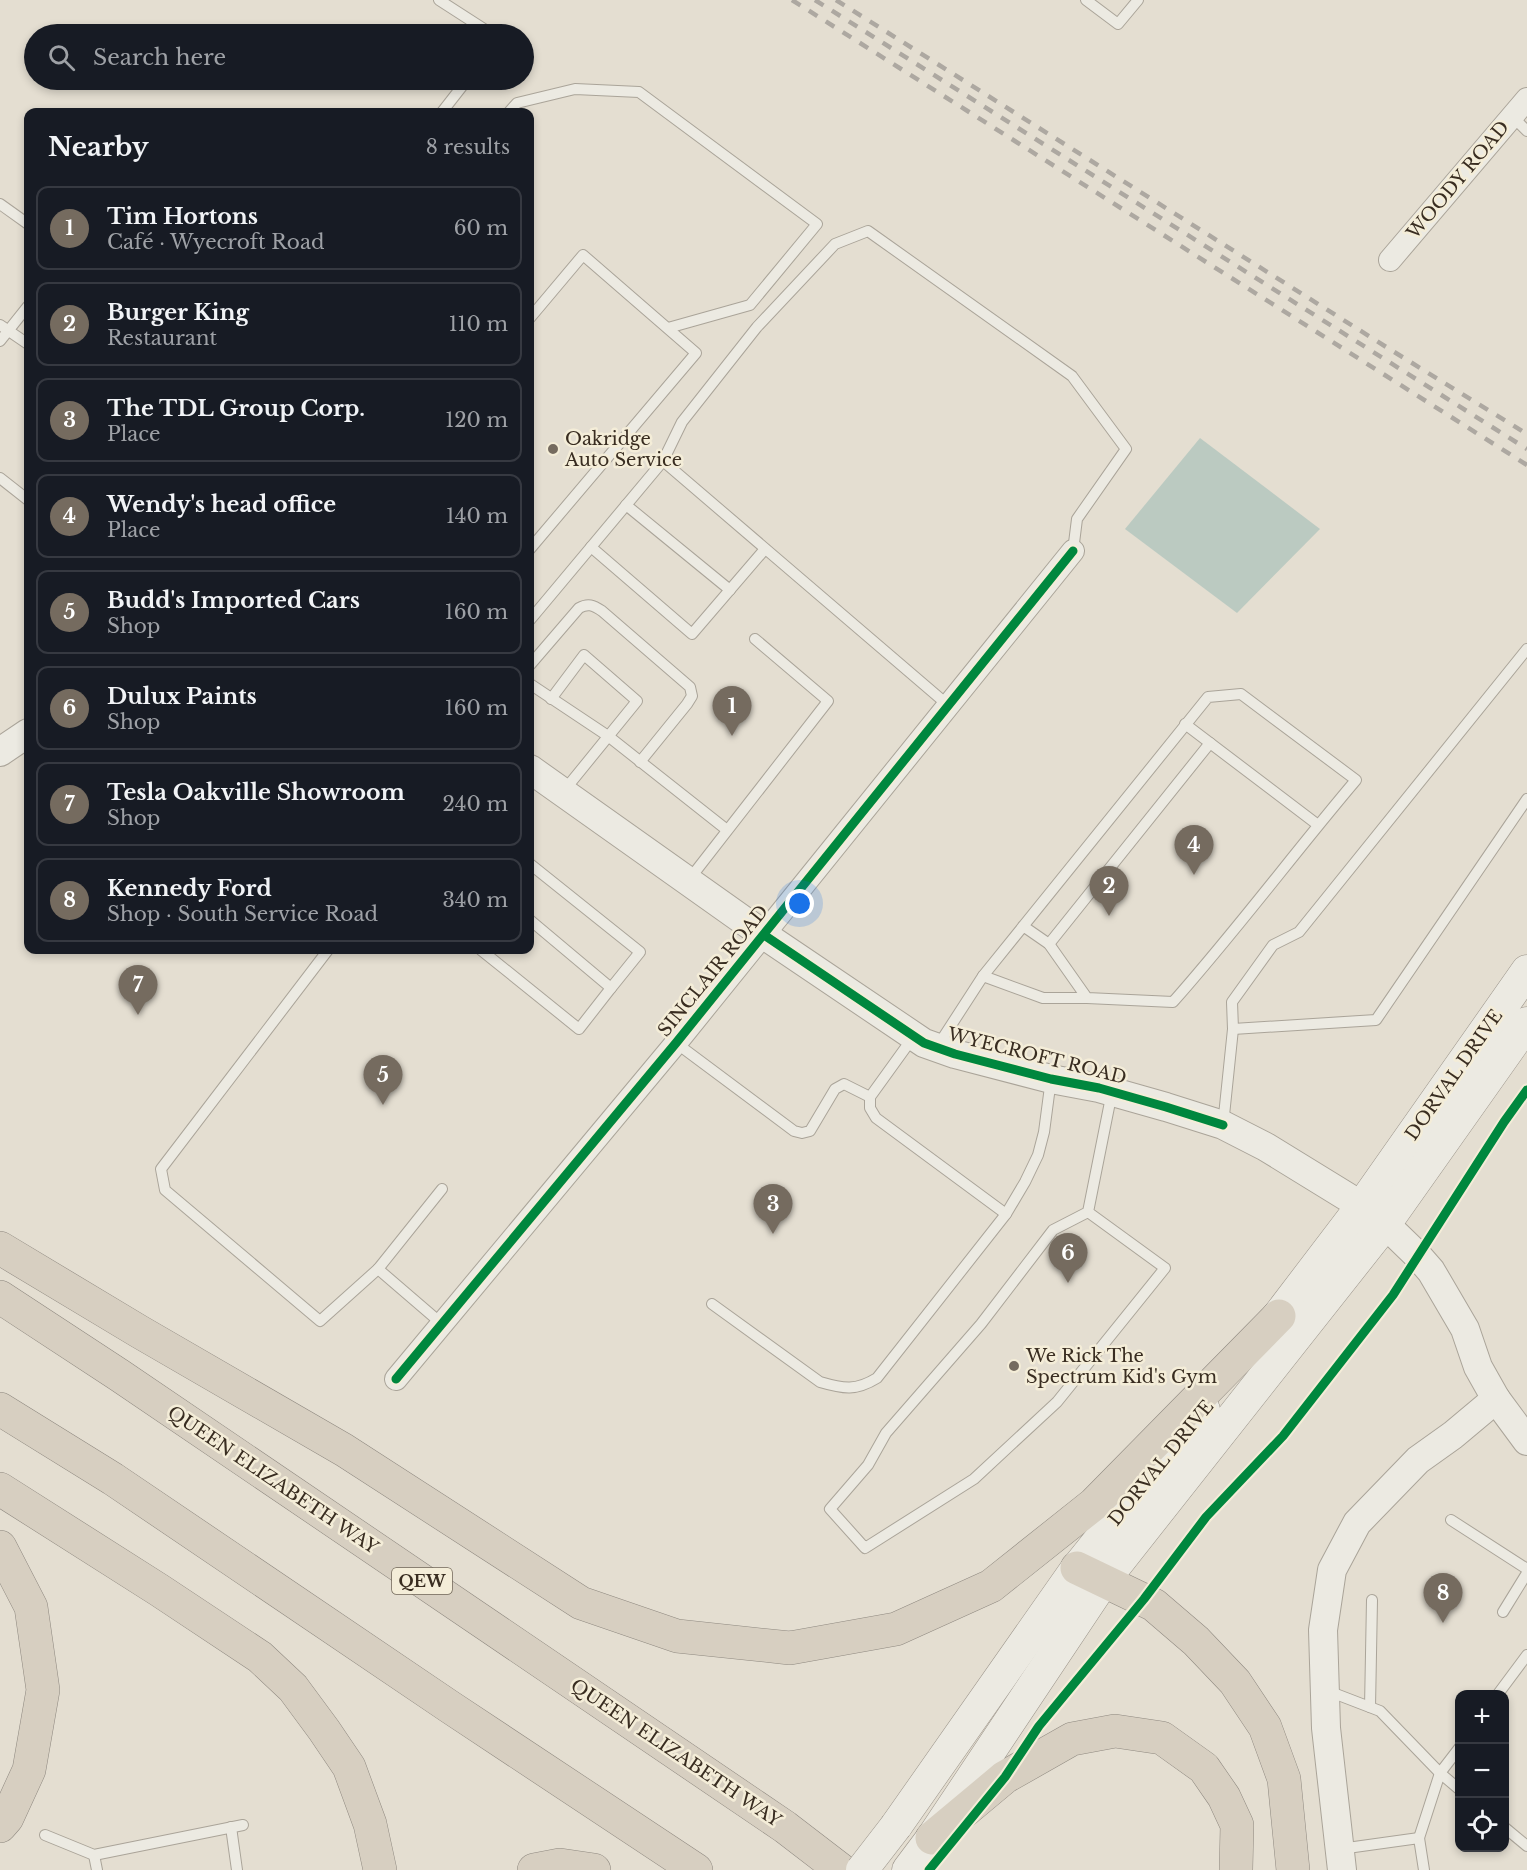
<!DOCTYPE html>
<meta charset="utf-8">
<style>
body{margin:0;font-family:"Libre Baskerville",serif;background:#242831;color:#f1f3f6}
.controls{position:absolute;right:18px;bottom:18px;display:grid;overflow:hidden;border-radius:12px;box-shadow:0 3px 9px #0003}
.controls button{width:54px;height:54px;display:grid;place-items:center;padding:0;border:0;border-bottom:2px solid #363941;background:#171b24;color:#f1f3f6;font:30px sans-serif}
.you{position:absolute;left:800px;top:904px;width:21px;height:21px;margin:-15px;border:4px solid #fff;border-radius:50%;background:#1a73e8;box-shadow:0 0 0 9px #1a73e833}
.badge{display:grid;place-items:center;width:39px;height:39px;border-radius:50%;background:#756b5f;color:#fff;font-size:20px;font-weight:700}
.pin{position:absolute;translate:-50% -50px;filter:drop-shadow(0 2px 3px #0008)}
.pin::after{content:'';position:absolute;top:32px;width:21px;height:18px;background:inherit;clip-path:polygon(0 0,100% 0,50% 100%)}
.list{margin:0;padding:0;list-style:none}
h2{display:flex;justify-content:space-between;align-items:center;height:78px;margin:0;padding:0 24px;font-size:26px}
h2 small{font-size:20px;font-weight:400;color:#9ea1a6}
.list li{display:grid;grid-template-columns:39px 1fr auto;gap:18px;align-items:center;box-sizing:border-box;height:84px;margin:0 12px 12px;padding:0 12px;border:2px solid #363941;border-radius:12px}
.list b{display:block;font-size:22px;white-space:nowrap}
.list p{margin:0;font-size:20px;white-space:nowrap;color:#9ea1a6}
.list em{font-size:20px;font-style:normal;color:#9ea1a6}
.icon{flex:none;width:33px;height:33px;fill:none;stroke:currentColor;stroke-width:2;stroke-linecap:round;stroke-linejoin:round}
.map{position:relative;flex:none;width:1527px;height:1870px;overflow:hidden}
.search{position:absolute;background:#171b24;box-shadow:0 3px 9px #0003;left:24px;top:24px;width:510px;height:66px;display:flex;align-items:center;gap:15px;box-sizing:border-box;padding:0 21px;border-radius:33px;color:#9ea1a6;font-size:22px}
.panel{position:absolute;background:#171b24;box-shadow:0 3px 9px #0003;left:24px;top:108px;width:510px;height:846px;border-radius:12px}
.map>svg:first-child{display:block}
.water{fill:#bbcac1}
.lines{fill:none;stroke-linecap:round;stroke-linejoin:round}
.service-casing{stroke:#aaa499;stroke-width:12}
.minor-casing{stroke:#aaa499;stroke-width:24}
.tertiary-casing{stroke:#aaa499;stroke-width:30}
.secondary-casing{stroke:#9a9389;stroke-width:33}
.motorway-casing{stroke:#8f8980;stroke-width:34}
.service{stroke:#eceae2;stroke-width:10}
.minor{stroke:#eceae2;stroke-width:22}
.tertiary{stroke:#eceae2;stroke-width:28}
.secondary{stroke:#eceae2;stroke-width:32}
.motorway{stroke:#d7cfc1;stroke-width:33}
.rail{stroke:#ada8a1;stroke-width:4.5;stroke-dasharray:10 10;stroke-linecap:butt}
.secondary-bridge-casing{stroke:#9a9389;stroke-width:33;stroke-linecap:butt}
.secondary-bridge{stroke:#eceae2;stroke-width:32}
.cycleway-casing{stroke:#f4edd8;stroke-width:13}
.cycleway{stroke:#00873e;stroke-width:9}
.poi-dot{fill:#756b5f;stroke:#f4edd8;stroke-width:2}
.labels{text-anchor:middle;stroke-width:5;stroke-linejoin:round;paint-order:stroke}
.shield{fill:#f4edd8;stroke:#716758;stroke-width:1.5}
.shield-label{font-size:16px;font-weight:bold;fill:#392d21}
.street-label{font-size:18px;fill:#392d21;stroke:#f4edd8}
.poi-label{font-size:18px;fill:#392d21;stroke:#f4edd8;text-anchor:start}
</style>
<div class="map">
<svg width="1527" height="1870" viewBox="0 0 1527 1870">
<rect width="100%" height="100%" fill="#e4ded1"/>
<!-- water -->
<path class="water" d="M 1200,438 L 1320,529 L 1237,613 L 1125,529 Z"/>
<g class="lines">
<defs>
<g id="service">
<path d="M 439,0 L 484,29 L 487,34"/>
<path d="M 1086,0 L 1118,24 L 1138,0"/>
<path d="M 442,112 L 467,80"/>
<path d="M 509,112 L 517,103 L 575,89 L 639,92 L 817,224 L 750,305 L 668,328"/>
<path d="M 1512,116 L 1527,131"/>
<path d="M 0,204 L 28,224"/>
<path d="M 530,318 L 583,255 L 696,353 L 530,549"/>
<path d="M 0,325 L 28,344"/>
<path d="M 0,341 L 28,306"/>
<path d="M 663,461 L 682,422 L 757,327 L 835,244 L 868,231 L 1072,376 L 1126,449 L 1077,519 L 1073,551"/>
<path d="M 0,478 L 28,500"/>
<path d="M 626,505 L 730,590"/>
<path d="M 591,547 L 692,634 L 765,549"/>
<path d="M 530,620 L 663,461 L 949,706"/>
<path d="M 530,665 L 579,608 C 588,603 593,605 602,611 L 690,687 L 692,696 L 687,704 L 640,762"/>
<path d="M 530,684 L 608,736 L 727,830"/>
<path d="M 551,699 L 584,655 L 637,701 L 563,792"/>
<path d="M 1185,724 L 1318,825"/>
<path d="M 530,864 L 640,952 L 611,988"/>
<path d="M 688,881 L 828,701 L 755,639"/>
<path d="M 1049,944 L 1210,743"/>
<path d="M 328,950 L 161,1169 L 165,1190 L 320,1321 L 378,1269 L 442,1324"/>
<path d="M 481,950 L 579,1029 L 611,988 L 530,920"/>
<path d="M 983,976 L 1043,998 L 1087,998"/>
<path d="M 1233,1029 L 1376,1020 L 1527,799"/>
<path d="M 914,1036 L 870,1097 L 870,1108 L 876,1118 L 1006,1214"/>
<path d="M 676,1043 L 794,1131 L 802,1133 L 810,1131 L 835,1089 L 844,1084 L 870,1097"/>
<path d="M 937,1047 L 983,976 L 1208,697 L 1241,694 L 1356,780 C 1294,853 1237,930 1173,1002 L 1087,998 L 1049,944 L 1023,926"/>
<path d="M 1223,1125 L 1233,1029 L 1232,1002 L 1273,945 L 1299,932 L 1527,649"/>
<path d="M 1088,1212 L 1053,1230 L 981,1324 L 886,1433 L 868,1465 L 830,1509 L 865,1548 L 974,1479 L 1057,1402 L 1165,1268 L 1088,1212 L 1112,1092"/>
<path d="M 378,1269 L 442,1189"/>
<path d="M 712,1304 L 820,1382 C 844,1389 856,1391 877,1378 L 1006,1214 L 1025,1182 L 1038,1155 L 1044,1132 L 1051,1079"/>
<path d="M 1451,1520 L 1527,1569"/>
<path d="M 1503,1612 L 1527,1573"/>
<path d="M 1328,1691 L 1380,1711 L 1440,1773 L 1460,1747"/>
<path d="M 1498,1694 L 1527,1655"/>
<path d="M 1370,1707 L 1372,1600"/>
<path d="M 231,1827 L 237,1870"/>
<path d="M 1504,1827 L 1527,1846"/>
<path d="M 45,1835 L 94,1855 L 243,1825"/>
<path d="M 1419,1838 L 1440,1773 L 1460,1790"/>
<path d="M 1340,1849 L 1419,1838 L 1424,1870"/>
<path d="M 94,1855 L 97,1870"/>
</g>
<g id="minor">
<path d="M 1390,260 L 1527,99"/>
<path d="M 396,1379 L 676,1043 L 1073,551"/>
</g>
<g id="tertiary">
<path d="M 0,752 L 28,733"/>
<path d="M 530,769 L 764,935 L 924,1043 L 955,1054 L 1051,1079 L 1099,1088 L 1166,1107 L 1223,1125 L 1266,1147 L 1362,1206 L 1385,1224 L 1417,1255 L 1431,1271 L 1465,1329 L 1478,1367 L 1496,1399 L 1527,1441"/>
<path d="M 1342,1870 L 1326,1728 L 1323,1630 L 1332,1570 L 1357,1523 L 1418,1460 L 1453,1435 L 1496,1399"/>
</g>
<g id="secondary">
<path d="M 1263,1336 L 1362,1206 L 1527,971"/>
<path d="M 896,1826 L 1077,1568 L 1204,1410"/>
<path d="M 908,1870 L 932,1838 L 1104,1580 L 1385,1224 L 1527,1023"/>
</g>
<g id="motorway">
<path d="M 0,1248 L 140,1332 L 344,1450 L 581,1603 L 677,1636 L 790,1648 L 896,1629 L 991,1586 L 1094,1504 L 1279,1316"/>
<path d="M 0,1297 L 119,1375 L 785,1827 L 841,1870"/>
<path d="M 0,1409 L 113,1479 L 450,1707 L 696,1870"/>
<path d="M 0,1489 L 159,1590 L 260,1657 L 293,1688 L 324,1730 L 349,1767 L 370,1824 L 380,1870"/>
<path d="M 0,1547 L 31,1607 L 43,1690 L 29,1770 L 7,1818 L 0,1826"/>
<path d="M 1077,1568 L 1154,1605 L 1196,1641 L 1235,1682 L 1265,1727 L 1284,1779 L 1293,1870"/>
<path d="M 932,1838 L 1005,1777 L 1072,1739 L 1115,1731 L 1162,1738 L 1204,1768 L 1224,1797 L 1237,1825 L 1236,1870"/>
<path d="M 534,1870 L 560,1865 L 594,1870"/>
</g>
</defs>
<!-- service casing -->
<use href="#service" class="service-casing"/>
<!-- minor casing -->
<use href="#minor" class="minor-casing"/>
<!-- tertiary casing -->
<use href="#tertiary" class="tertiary-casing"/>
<!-- secondary casing -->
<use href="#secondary" class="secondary-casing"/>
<!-- motorway casing -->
<use href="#motorway" class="motorway-casing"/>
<!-- service -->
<use href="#service" class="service"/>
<!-- minor -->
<use href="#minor" class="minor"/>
<!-- tertiary -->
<use href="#tertiary" class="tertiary"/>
<!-- secondary -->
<use href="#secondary" class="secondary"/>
<!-- motorway -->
<use href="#motorway" class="motorway"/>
<!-- rail -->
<g class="rail">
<path d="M 792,0 L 1527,465"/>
<path d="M 815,0 L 1527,449"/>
<path d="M 836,0 L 1391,350 L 1527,434"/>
</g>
<defs>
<path id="secondary-bridge" d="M 862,1870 L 896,1826"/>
</defs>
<!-- secondary-bridge casing -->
<use href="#secondary-bridge" class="secondary-bridge-casing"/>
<!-- secondary-bridge -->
<use href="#secondary-bridge" class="secondary-bridge"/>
<defs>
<g id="cycleway">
<path d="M 764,935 L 924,1043 L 955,1054 L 1051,1079 L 1099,1088 L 1166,1107 L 1223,1125"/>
<path d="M 396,1379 L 676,1043 L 1073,551"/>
<path d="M 929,1870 L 1005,1777 L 1039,1726 L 1144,1599 L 1206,1517 L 1283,1436 L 1393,1295 L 1504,1122 L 1527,1090"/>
</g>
</defs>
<!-- cycleway casing -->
<use href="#cycleway" class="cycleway-casing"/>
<!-- cycleway -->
<use href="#cycleway" class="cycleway"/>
</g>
<!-- markers -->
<g class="poi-dot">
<circle cx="553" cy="449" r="6"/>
<circle cx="1014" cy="1366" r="6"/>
</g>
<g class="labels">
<!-- shield labels -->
<rect class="shield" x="392" y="1568" width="60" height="26" rx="4.5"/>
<g class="shield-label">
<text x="422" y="1587">QEW</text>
</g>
<!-- street labels -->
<g class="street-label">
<text transform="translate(1458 180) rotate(-50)" y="6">WOODY ROAD</text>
<text transform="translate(713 971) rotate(-51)" y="6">SINCLAIR ROAD</text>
<text transform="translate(1037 1056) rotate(14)" y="6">WYECROFT ROAD</text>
<text transform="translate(1454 1075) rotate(-55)" y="6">DORVAL DRIVE</text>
<text transform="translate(1161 1463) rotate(-51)" y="6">DORVAL DRIVE</text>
<text transform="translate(273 1480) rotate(34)" y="6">QUEEN ELIZABETH WAY</text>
<text transform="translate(676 1753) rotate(34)" y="6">QUEEN ELIZABETH WAY</text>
</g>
<!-- poi labels -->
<g class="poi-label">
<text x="565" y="445">Oakridge<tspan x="565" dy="21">Auto Service</tspan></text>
<text x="1026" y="1362">We Rick The<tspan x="1026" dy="21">Spectrum Kid's Gym</tspan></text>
</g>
</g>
</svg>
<div class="controls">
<button>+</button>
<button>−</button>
<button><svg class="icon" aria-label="locate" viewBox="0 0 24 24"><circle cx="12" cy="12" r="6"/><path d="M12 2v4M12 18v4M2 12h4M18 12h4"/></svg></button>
</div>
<div class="you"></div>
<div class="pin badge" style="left:732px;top:736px">1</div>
<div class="pin badge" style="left:1109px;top:916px">2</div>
<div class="pin badge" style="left:773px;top:1234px">3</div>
<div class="pin badge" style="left:1194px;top:875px">4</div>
<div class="pin badge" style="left:383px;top:1105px">5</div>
<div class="pin badge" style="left:1068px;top:1283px">6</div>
<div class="pin badge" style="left:138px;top:1015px">7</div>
<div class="pin badge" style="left:1443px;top:1623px">8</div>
<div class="search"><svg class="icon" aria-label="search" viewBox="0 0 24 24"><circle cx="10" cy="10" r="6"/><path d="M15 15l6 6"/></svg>Search here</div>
<section class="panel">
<h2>Nearby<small>8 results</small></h2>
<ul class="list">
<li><span class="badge">1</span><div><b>Tim Hortons</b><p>Café · Wyecroft Road</p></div><em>60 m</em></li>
<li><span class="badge">2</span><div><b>Burger King</b><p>Restaurant</p></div><em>110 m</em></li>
<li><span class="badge">3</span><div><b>The TDL Group Corp.</b><p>Place</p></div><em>120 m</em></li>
<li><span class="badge">4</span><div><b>Wendy's head office</b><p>Place</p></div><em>140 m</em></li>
<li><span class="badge">5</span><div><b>Budd's Imported Cars</b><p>Shop</p></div><em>160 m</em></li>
<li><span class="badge">6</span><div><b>Dulux Paints</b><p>Shop</p></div><em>160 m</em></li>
<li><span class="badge">7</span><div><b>Tesla Oakville Showroom</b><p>Shop</p></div><em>240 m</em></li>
<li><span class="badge">8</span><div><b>Kennedy Ford</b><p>Shop · South Service Road</p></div><em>340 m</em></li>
</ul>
</section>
</div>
